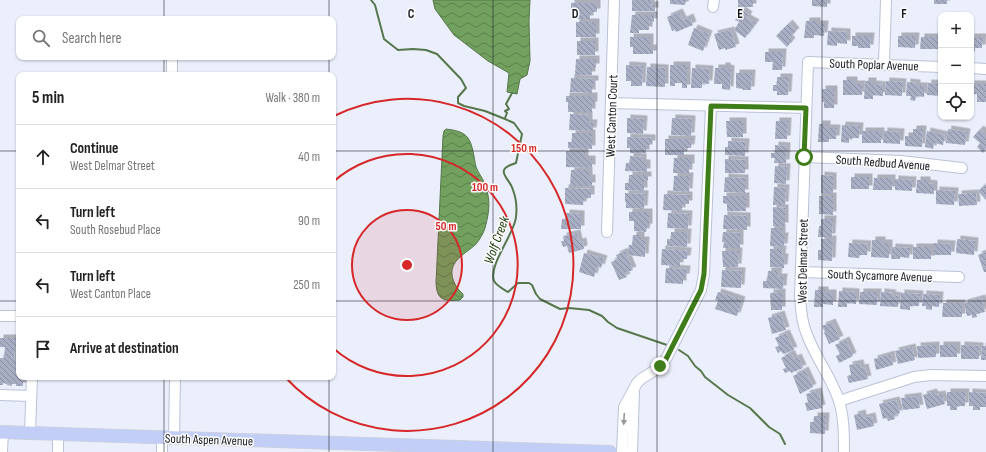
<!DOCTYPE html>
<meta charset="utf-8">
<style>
body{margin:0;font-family:"Sofia Sans Condensed",sans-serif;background:#f2f2f2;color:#222}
.controls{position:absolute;right:12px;top:12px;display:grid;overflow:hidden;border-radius:8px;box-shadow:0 1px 3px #0004}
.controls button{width:36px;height:36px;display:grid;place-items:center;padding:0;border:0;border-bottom:1px solid #e0e0e0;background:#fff;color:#222;font:20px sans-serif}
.stop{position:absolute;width:12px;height:12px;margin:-9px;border:3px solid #3f7d1a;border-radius:50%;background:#fff}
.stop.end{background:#3f7d1a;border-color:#fff;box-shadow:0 1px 4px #0008}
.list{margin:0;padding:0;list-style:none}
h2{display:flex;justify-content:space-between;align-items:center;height:52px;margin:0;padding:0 16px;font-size:17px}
h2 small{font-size:13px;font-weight:400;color:#767676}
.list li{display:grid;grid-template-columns:26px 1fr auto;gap:12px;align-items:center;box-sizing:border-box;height:64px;padding:0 16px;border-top:1px solid #e0e0e0}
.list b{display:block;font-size:15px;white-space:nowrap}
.list p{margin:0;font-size:13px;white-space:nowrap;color:#767676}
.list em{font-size:13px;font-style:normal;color:#767676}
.icon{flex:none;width:22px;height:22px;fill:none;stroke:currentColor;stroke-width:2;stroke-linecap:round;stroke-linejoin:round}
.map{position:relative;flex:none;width:986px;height:452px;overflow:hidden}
.search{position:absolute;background:#fff;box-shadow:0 1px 3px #0004;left:16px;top:16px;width:320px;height:44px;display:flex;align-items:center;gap:10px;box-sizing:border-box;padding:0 14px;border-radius:8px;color:#767676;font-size:15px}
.panel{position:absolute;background:#fff;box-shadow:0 1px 3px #0004;left:16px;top:72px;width:320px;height:308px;border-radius:8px}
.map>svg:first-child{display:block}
.water{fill:url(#water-waves);stroke:#56774b}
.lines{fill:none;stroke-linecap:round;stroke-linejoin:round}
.stream{stroke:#56774b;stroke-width:2}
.building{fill:url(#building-back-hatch);filter:url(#shadow)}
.minor-casing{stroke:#bbc2d7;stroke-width:12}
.major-casing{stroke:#d0d1d2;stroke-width:14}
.minor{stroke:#fff;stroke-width:10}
.major{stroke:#c3cef6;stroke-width:13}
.oneway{fill:#96979a}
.route{stroke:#3f7d1a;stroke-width:5}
.grid{fill:none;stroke:#15181f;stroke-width:1;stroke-opacity:0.55}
.ring{fill:none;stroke:#d62828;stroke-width:2}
.labels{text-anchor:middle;stroke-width:3;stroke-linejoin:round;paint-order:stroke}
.street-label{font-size:13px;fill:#15181f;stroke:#fdfdfd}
.water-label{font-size:14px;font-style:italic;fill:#1c3a0b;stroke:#fdfdfd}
.grid-label{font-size:13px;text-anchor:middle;font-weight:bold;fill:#15181f;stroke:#fdfdfd;stroke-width:3;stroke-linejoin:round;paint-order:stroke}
.centre{fill:#d62828;stroke:#fdfdfd;stroke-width:2}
.ring-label{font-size:12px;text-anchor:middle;font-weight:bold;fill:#d62828;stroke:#fdfdfd;stroke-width:3;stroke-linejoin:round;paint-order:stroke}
</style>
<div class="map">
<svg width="986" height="452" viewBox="0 0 986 452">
<defs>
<pattern id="water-waves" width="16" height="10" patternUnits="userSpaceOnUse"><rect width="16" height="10" fill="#72a05e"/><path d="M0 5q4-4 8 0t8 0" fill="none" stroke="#5c814d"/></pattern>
<pattern id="building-back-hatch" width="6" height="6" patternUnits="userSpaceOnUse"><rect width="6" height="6" fill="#a8afc4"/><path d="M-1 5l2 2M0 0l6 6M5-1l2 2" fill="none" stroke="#888d9f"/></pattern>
<filter id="shadow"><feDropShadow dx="3.5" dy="-3.5" stdDeviation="0" flood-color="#0004"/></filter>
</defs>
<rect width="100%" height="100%" fill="#ebeffc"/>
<!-- water -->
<g class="water">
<path d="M 433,0 L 530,0 L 529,21 L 530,61 L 527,75 L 520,79 L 517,94 L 507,92 L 509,73 L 488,61 L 454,35 L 435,9 Z"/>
<path d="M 446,129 C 453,130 463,131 468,138 C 473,145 474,158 476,167 C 478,172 481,176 483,180 C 491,197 490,210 485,228 C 484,232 479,241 476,244 C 468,252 454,258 452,270 C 451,279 456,288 463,294 L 463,297 L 460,300 C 444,301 437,301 436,283 L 443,136 L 444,131 Z"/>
</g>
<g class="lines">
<!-- stream -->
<g class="stream">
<path d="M 371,0 L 375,5 L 384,39 L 398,50 L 413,49 L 426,50 L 437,54 L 461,79 L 466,88 L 458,97 L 458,103 L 464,106 L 485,111 L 505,119 L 514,123 L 522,134 L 516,163 C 492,170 510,178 513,190 C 516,198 517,209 516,217 C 515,233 488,265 494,281 C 497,286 503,289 508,292 L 518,283 L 529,283 L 532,285 L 536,294 L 540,299 L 560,309 L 569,308 L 589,310 L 602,316 L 608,322 L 617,328 L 667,345"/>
<path d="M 505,118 L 507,113 L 505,111 L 509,109 L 506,104 L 512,93"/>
<path d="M 679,350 L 688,356 L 695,366 L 701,371 L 705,377 L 728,395 L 750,408 L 769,427 L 780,434 L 785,444"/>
</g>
</g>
<!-- building -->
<g class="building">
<path d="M 632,0 L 652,0 L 651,5 L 655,5 L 655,11 L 632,11 Z"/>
<path d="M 670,0 L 686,0 L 685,5 L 670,4 Z"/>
<rect x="738" y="0" width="15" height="7"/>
<path d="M 812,0 L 827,0 L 827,7 L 812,6 Z"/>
<rect x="934" y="0" width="13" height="4"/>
<path d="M 571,3 L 597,3 L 597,12 L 590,12 L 590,19 L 571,19 Z"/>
<path d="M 742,10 L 749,15 L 747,18 L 756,23 L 745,38 L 734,30 L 739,22 L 735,20 Z"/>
<path d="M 679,12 L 683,20 L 690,17 L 693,25 L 676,32 L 675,30 L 672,31 L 667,17 Z"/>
<path d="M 632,15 L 654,15 L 654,22 L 649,21 L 649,30 L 639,30 L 639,33 L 630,33 Z"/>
<path d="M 806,21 L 817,21 L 817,24 L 825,24 L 824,36 L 814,35 L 814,38 L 804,38 Z"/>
<rect x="576" y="22" width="20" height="15"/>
<path d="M 789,23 L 796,31 L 789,38 L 792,41 L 787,47 L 776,36 Z"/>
<path d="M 694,28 L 709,34 L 703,51 L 688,45 Z"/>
<path d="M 731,30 L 736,47 L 725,50 L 725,48 L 719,50 L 714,34 Z"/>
<path d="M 828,31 L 847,32 L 847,44 L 837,43 L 837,46 L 827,45 Z"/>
<path d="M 852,36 L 871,36 L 870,48 L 858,48 L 858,46 L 852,46 Z"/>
<path d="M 898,36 L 916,36 L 915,48 L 898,47 Z"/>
<path d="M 630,37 L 650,37 L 650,48 L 653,48 L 653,54 L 633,54 L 633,47 L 630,47 Z"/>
<path d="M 921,37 L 938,37 L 938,49 L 920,49 Z"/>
<path d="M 971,37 L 983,37 L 982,48 L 975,48 L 975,51 L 971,51 Z"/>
<rect x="577" y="41" width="18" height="14"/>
<path d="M 765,52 L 783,52 L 782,70 L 772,70 L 773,62 L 765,62 Z"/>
<path d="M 576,59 L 596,59 L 596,67 L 592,67 L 592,75 L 575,75 Z"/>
<path d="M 626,65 L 643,66 L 642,86 L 631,86 L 631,81 L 626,81 Z"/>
<path d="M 670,65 L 687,65 L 687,88 L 682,88 L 682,83 L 675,83 L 675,86 L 670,86 Z"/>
<path d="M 722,66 L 727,66 L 727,68 L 731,69 L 730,90 L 722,89 L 722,84 L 714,84 L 715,68 L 722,68 Z"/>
<path d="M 647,67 L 665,68 L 665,87 L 646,86 Z"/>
<path d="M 692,68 L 710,69 L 709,84 L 702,83 L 702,88 L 691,88 Z"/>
<path d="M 736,73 L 752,73 L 751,90 L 743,90 L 743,89 L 736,88 Z"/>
<path d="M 777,77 L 789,77 L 788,95 L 777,95 L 777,91 L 773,91 L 773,85 L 777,85 Z"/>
<path d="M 571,78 L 595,79 L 595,84 L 592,84 L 592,93 L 570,92 Z"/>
<path d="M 843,80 L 854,80 L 854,84 L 862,84 L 862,95 L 843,95 Z"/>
<path d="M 865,81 L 873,81 L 873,84 L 883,85 L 883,96 L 873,95 L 873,99 L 864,99 Z"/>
<path d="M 886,81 L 903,82 L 902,96 L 885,95 Z"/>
<path d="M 907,82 L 917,83 L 917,86 L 925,86 L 924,97 L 916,96 L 915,101 L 910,100 L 911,96 L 906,96 Z"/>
<path d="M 928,83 L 941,84 L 941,96 L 927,95 Z"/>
<path d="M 971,84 L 986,84 L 986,102 L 977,102 L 977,94 L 971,94 Z"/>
<path d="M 822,89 L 834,89 L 834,108 L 824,108 L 824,102 L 822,102 Z"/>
<path d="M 566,96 L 594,96 L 594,105 L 592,105 L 592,112 L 568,112 L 568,102 L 566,102 Z"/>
<path d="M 570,114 L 589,115 L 589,123 L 594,123 L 593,131 L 569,130 Z"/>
<path d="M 627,118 L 644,119 L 643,134 L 627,133 Z"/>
<path d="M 672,118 L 692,119 L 691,136 L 671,135 Z"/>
<path d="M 726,121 L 743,121 L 743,137 L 727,137 Z"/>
<path d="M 776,121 L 788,121 L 787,139 L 775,139 Z"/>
<path d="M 819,124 L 827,124 L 827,128 L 837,128 L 836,139 L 829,139 L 829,142 L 818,142 Z"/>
<path d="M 842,125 L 860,126 L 859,138 L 849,138 L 849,143 L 841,142 Z"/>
<path d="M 913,129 L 923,129 L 922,147 L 905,146 L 905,136 L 913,136 Z"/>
<path d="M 948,129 L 967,132 L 965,145 L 946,143 Z"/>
<path d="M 980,129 L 986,134 L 986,149 L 983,153 L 977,147 L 980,143 L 973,137 Z"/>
<rect x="862" y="131" width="19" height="12"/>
<path d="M 884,131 L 901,132 L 900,144 L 883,143 Z"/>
<path d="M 927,131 L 945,135 L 943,145 L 934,143 L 933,149 L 925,147 Z"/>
<path d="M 572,133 L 592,133 L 592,149 L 568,148 L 568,142 L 572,142 Z"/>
<path d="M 627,137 L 652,138 L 652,144 L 649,144 L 649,148 L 646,148 L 646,153 L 630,153 L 630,148 L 627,148 Z"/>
<path d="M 665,139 L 692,139 L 691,148 L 684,148 L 684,155 L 665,155 Z"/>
<path d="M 728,141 L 746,142 L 745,156 L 725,155 L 725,147 L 728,147 Z"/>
<path d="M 775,145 L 787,146 L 786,163 L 774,163 L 775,158 L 771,158 L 771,153 L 775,153 Z"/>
<path d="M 566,151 L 585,151 L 585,159 L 592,159 L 592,168 L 566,167 Z"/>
<path d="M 630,156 L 643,157 L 643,163 L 647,163 L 647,172 L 625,171 L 626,163 L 630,163 Z"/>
<path d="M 674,158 L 691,158 L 691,167 L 689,167 L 689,173 L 673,173 Z"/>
<path d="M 725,159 L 745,160 L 745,173 L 725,173 Z"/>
<path d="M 775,166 L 787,167 L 786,184 L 774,183 Z"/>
<path d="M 571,170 L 589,170 L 589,178 L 592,178 L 592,186 L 570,186 Z"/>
<path d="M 629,175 L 648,175 L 648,180 L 644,180 L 644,191 L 625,190 L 625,183 L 629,183 Z"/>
<path d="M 821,175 L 833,176 L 833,193 L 821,193 Z"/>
<path d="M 674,176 L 690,176 L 689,192 L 673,191 Z"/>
<path d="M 725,177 L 745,178 L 745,193 L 724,192 Z"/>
<rect x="851" y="177" width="18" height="12"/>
<path d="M 874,178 L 892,178 L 892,190 L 873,190 Z"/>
<path d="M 895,179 L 913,180 L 912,191 L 895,190 Z"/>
<path d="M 917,180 L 927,180 L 927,183 L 934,184 L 934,194 L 916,193 Z"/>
<path d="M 986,184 L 986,200 L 978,191 Z"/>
<path d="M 774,187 L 786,188 L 785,205 L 773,205 Z"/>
<path d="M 565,188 L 591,189 L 591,198 L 584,198 L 583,205 L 565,204 Z"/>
<path d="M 936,190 L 955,191 L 954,205 L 936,204 Z"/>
<path d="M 625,193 L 645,194 L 644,209 L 626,208 L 626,202 L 625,202 Z"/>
<path d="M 976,193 L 977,205 L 959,206 L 958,194 Z"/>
<path d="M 664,194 L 689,195 L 689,204 L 682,204 L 682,211 L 663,210 Z"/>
<path d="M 723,196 L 746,196 L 746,211 L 727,211 L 727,204 L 723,203 Z"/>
<path d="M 819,196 L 833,196 L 833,215 L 819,214 Z"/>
<path d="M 773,207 L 785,208 L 785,226 L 773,226 Z"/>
<path d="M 629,212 L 649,212 L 649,227 L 647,227 L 646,232 L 634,231 L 634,221 L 629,221 Z"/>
<path d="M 566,213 L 581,214 L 581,229 L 561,229 L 562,219 L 566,219 Z"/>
<path d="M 668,213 L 689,214 L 688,229 L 667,228 Z"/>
<path d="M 724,215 L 747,216 L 747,230 L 723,229 Z"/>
<path d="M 821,219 L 833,219 L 832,237 L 818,237 L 819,226 L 821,226 Z"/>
<path d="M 771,228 L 782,228 L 782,236 L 785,236 L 784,247 L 770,246 Z"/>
<path d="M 671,232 L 688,232 L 687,247 L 667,246 L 667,239 L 671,239 Z"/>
<path d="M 723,232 L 740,233 L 740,248 L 723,248 L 724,242 L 722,242 Z"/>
<path d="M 577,233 L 579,242 L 583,241 L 584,249 L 569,253 L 567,246 L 563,247 L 561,241 L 564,241 L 563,236 Z"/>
<path d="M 633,235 L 641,235 L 641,240 L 646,240 L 645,257 L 628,255 L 629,245 L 632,245 Z"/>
<path d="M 821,239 L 833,239 L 832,261 L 818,260 L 818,250 L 821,250 Z"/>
<path d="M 957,239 L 975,241 L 974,255 L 956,253 Z"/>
<path d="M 872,240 L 882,240 L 882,243 L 889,243 L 889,258 L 871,257 Z"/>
<path d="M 849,243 L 868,244 L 867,255 L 860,255 L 859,258 L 848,257 Z"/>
<path d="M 934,243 L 952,244 L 951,255 L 934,255 Z"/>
<path d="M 892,247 L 910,248 L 909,258 L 900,257 L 900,259 L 891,259 Z"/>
<rect x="913" y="247" width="18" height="12"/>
<path d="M 662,249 L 688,251 L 687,259 L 680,259 L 680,266 L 661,265 Z"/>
<path d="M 770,249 L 783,249 L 782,257 L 785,257 L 784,268 L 770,267 Z"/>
<path d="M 625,251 L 633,270 L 625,273 L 627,277 L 619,280 L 611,262 L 618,259 L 616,255 Z"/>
<path d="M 722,251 L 739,251 L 738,267 L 723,267 Z"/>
<path d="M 986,252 L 986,272 L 984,272 L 978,255 Z"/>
<path d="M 584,253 L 604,259 L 601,268 L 597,266 L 594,277 L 579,272 Z"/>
<path d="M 666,268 L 687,269 L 686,277 L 683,277 L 683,284 L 665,283 Z"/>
<path d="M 722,270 L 742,271 L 741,288 L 721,287 Z"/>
<path d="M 768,271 L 779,271 L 778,277 L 784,277 L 783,289 L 763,288 L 763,281 L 767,281 Z"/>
<path d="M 815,290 L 825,290 L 825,293 L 833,293 L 833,305 L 823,304 L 823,307 L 814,307 Z"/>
<path d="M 839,291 L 856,292 L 856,304 L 847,303 L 847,307 L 838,307 Z"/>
<path d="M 718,292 L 742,300 L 737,316 L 715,309 L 718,301 L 715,300 Z"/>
<path d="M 782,292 L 782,310 L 771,310 L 770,293 Z"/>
<path d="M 860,292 L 878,292 L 877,305 L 859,304 Z"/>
<path d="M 881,292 L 893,293 L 892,295 L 899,296 L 898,307 L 880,306 Z"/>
<path d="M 901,293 L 920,294 L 919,306 L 910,306 L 910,310 L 900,309 Z"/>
<path d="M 923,294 L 940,295 L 939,307 L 932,306 L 932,310 L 926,309 L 926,306 L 922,306 Z"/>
<path d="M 982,298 L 985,312 L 976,314 L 977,317 L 972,318 L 972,315 L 967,316 L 964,303 Z"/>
<path d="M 943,303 L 962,303 L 962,317 L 942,317 Z"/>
<path d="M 781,314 L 786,330 L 772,334 L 768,318 Z"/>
<path d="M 832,322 L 840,339 L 829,344 L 824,333 L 825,332 L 822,326 Z"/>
<path d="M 786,333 L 794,350 L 783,354 L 781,351 L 778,353 L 775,347 L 779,346 L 775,338 Z"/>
<path d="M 0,338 L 19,338 L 19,347 L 15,347 L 14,359 L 19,359 L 19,377 L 23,377 L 23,386 L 16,386 L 16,384 L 12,384 L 12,386 L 7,385 L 7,384 L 3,383 L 3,385 L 0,385 L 0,358 L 4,358 L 5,347 L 0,347 Z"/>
<path d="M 846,340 L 853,356 L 839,363 L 836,356 L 840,354 L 835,345 Z"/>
<path d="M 936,345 L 936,357 L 918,358 L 917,346 Z"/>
<rect x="940" y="345" width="17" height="12"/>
<path d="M 961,345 L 980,346 L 979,359 L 961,359 Z"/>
<path d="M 982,346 L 986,346 L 986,360 L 981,360 Z"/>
<path d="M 912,347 L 915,360 L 898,364 L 895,351 Z"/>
<path d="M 791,353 L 794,359 L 798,357 L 803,368 L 791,373 L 790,371 L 785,373 L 783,369 L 786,368 L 781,358 Z"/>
<path d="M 891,354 L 893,365 L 876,370 L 874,359 Z"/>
<path d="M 860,363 L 861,368 L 865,367 L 868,379 L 849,383 L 847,376 L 851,375 L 849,365 Z"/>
<path d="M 805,370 L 813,387 L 800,394 L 793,376 Z"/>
<path d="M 818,391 L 822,408 L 807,411 L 805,403 L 808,402 L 806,394 Z"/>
<path d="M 933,392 L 935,395 L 942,394 L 945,404 L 927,409 L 923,395 Z"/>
<path d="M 947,392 L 966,392 L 965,406 L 957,406 L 957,410 L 950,410 L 950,406 L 947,406 Z"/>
<path d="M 969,392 L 986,393 L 986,407 L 980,407 L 980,410 L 973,410 L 973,406 L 969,406 Z"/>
<path d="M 918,396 L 920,408 L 903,410 L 901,398 Z"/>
<path d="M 896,400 L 900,413 L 894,415 L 895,419 L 888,421 L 887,418 L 883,419 L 879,404 Z"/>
<path d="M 862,413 L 863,418 L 872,416 L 874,426 L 857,430 L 854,415 Z"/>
<path d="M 814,416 L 826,416 L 825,434 L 810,433 L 810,422 L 814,422 Z"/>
</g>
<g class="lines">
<defs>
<g id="minor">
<path d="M 713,7 L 714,0"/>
<path d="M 172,57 L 172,75"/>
<path d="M 884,64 L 886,0"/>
<path d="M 971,68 L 986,69"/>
<path d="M 611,103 L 806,108"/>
<path d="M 805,157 L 901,161 L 962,168"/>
<path d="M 607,232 L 614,0"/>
<path d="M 801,272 L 959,277"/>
<path d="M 0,316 L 19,316"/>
<path d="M 0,395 L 31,396"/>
<path d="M 839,401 L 914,377 L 931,375 L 986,376"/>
<path d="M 30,433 L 32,377"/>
<path d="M 174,438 L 175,377"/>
<path d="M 2,452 L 3,432"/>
<path d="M 58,452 L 58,434"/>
<path d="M 162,452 L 162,438"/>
<path d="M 622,452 L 624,407 L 637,383 L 641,379 L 660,367 L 666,359 L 701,290 L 704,274 L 711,106"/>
<path d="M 632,452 L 634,392"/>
<path d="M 844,452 C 844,435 844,417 839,401 C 831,376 814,356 806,332 C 801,320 801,308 800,296 L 808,62 L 941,67"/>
</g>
<path id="major" d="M 0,432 L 610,452"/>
</defs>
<!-- minor casing -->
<use href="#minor" class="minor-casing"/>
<!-- major casing -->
<use href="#major" class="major-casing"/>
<!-- minor -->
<use href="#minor" class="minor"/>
<!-- major -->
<use href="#major" class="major"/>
</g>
<!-- one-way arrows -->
<defs><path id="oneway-solid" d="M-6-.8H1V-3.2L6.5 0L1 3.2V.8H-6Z"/></defs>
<use class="oneway" href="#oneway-solid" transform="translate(624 419) rotate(93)"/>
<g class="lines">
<!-- route -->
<path class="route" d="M 660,366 L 666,359 L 701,290 L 704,274 L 711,106 L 806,108 L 804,157"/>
</g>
<!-- grid -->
<path class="grid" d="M 164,0 L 164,19M 329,0 L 329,19M 493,0 L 493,452M 657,0 L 657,452M 822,0 L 822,452M 164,57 L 164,75M 329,57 L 329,75M 0,151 L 19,151M 333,151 L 986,151M 0,301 L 19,301M 333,301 L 986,301M 164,377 L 164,452M 329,377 L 329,452"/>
<!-- distance rings -->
<circle cx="407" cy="265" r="55" fill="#d62828" fill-opacity=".12"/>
<g class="ring">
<circle cx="407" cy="265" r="55"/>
<path d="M333 182A111 111 0 1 1 333 348"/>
<path d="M334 116A166 166 0 1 1 285 377"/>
</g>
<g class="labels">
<!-- street labels -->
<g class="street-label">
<text transform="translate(874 64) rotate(2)" y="5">South Poplar Avenue</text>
<text transform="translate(611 116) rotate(-88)" y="5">West Canton Court</text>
<text transform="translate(883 162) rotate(4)" y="5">South Redbud Avenue</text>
<text transform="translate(802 261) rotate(-89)" y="5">West Delmar Street</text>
<text transform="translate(880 275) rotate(2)" y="5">South Sycamore Avenue</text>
<text transform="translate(209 439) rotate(2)" y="5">South Aspen Avenue</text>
</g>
<!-- water labels -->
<g class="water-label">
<text transform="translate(496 240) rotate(-70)" y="5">Wolf Creek</text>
</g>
</g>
<g class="grid-label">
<text x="411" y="18">C</text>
<text x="575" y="18">D</text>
<text x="740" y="18">E</text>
<text x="904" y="18">F</text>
</g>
<circle cx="407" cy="265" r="6" class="centre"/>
<g class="ring-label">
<text x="524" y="152">150 m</text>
<text x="485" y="191">100 m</text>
<text x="446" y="230">50 m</text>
</g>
</svg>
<div class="controls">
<button>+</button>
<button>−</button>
<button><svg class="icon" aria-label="locate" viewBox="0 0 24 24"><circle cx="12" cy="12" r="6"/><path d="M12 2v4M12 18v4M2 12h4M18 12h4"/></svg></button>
</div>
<div class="stop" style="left:804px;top:157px"></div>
<div class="stop end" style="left:660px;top:366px"></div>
<div class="search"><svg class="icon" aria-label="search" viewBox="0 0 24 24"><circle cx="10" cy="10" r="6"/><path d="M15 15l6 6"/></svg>Search here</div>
<section class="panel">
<h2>5 min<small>Walk · 380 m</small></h2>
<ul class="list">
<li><svg class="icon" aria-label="ahead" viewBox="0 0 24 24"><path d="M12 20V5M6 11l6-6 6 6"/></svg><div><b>Continue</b><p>West Delmar Street</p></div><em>40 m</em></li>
<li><svg class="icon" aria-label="left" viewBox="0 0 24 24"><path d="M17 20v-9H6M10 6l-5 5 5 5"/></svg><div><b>Turn left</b><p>South Rosebud Place</p></div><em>90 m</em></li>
<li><svg class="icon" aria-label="left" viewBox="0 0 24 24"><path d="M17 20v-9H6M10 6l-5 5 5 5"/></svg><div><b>Turn left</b><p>West Canton Place</p></div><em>250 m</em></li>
<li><svg class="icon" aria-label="arrive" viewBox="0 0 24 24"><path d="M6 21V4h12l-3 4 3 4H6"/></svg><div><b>Arrive at destination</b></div></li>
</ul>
</section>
</div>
